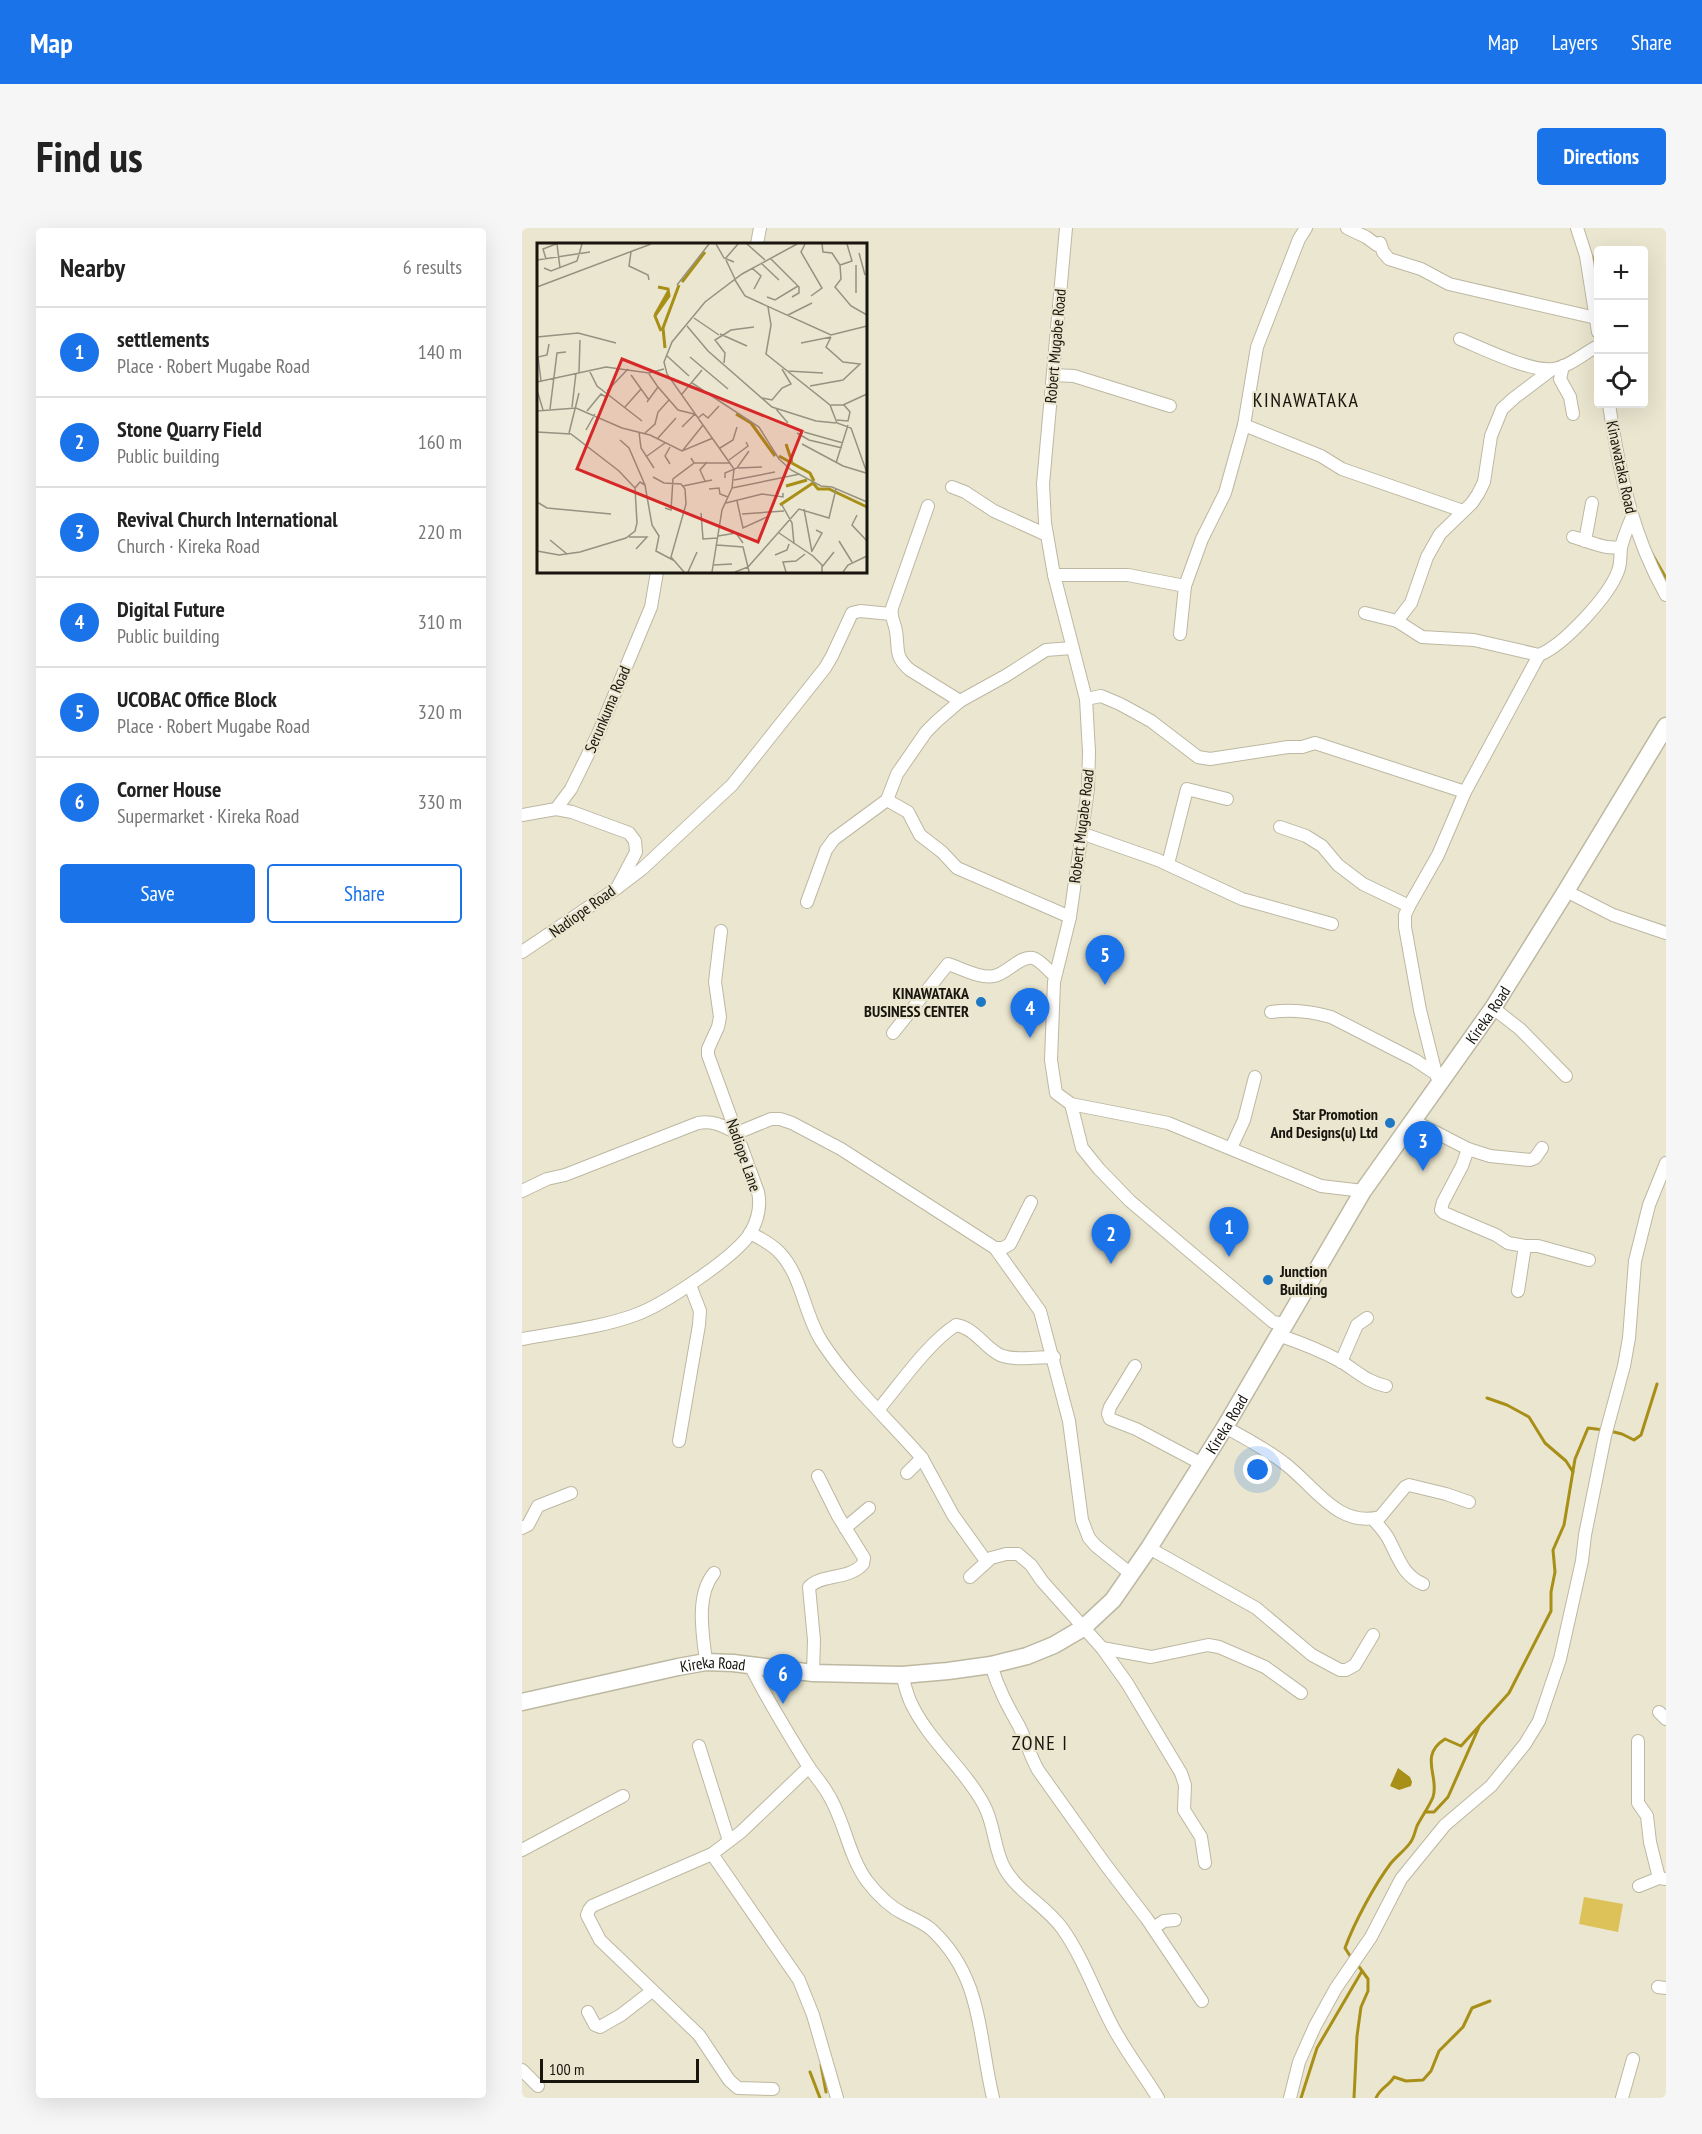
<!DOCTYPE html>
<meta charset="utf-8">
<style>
body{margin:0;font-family:"PT Sans Narrow",sans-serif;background:#f6f6f6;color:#222}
.controls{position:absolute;right:18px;top:18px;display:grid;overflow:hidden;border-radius:6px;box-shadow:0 6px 24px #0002}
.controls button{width:54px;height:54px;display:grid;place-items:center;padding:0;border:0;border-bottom:2px solid #e0e0e0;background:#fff;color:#222;font:30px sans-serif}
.scale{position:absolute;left:18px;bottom:15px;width:159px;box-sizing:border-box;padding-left:6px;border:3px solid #17150e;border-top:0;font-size:16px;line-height:21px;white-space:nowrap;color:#17150e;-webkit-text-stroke:4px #ebe6cf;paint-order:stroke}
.you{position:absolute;left:736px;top:1242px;width:21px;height:21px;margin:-15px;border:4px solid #fff;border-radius:50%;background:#1a73e8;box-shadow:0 0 0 9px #1a73e833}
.badge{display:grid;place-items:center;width:39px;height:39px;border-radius:50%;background:#1a73e8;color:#fff;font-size:20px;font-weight:700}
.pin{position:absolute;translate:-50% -50px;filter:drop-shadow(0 2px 3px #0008)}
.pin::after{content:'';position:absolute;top:32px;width:21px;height:18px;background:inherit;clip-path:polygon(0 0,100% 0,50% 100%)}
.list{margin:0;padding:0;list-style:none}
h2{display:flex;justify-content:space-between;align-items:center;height:78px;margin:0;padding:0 24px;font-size:26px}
h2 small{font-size:20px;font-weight:400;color:#767676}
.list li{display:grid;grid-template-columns:39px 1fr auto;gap:18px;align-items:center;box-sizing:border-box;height:90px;padding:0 24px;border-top:2px solid #e0e0e0}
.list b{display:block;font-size:22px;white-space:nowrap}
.list p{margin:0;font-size:20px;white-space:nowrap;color:#767676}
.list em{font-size:20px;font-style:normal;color:#767676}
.actions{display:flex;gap:12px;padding:18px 24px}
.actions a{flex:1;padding:14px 0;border:2px solid #1a73e8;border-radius:6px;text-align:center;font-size:21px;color:#1a73e8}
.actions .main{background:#1a73e8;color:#fff}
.icon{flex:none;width:33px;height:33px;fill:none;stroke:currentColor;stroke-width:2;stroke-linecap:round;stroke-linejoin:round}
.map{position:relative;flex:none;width:1144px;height:1870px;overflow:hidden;border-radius:6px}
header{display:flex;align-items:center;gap:36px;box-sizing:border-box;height:84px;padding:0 30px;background:#1a73e8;color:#fff}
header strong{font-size:28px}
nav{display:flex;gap:33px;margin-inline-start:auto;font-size:21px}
.intro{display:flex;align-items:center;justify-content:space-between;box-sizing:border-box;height:144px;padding:0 36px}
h1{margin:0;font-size:42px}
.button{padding:15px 27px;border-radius:6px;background:#1a73e8;color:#fff;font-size:21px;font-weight:700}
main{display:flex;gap:36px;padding:0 36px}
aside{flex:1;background:#fff;border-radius:6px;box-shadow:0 6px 24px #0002}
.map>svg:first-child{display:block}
.green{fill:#dcc258}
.water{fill:#a88f17}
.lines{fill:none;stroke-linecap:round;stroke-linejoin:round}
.stream{stroke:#a88f17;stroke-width:3}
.minor-casing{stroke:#bdb8a2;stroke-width:14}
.major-casing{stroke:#bdb8a2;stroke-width:19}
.minor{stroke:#fff;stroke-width:12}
.major{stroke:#fff;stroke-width:16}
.poi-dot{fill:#1d77c4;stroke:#ebe6cf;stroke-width:2}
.labels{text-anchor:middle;stroke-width:4.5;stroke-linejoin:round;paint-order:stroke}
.street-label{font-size:16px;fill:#17150e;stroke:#ebe6cf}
.poi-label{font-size:16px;font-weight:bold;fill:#17150e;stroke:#ebe6cf;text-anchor:end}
.quarter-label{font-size:20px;letter-spacing:1.5px;fill:#17150e;stroke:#ebe6cf}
.inset-river{fill:none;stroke:#a88f17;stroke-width:3}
.inset-road{fill:none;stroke:#969282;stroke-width:1.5}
.view{fill:#d62828;fill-opacity:0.15;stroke:#d62828;stroke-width:3}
.inset-edge{fill:none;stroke:#17150e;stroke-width:3}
</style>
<header>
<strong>Map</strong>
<nav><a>Map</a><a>Layers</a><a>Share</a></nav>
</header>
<div class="intro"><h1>Find us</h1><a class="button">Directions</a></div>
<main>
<aside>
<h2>Nearby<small>6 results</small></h2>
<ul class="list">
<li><span class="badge">1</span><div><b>settlements</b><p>Place · Robert Mugabe Road</p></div><em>140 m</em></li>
<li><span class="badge">2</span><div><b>Stone Quarry Field</b><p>Public building</p></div><em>160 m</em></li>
<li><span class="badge">3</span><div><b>Revival Church International</b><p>Church · Kireka Road</p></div><em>220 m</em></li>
<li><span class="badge">4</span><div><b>Digital Future</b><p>Public building</p></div><em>310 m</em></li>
<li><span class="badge">5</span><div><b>UCOBAC Office Block</b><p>Place · Robert Mugabe Road</p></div><em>320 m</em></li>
<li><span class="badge">6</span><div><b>Corner House</b><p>Supermarket · Kireka Road</p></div><em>330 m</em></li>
</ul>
<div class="actions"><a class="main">Save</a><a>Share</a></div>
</aside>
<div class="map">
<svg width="1144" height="1870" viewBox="0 0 1144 1870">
<rect width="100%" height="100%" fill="#ebe6cf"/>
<!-- green -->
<path class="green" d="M 1062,1669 L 1101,1676 L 1096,1704 L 1057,1696 Z"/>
<!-- water -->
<path class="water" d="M 876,1540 L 888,1549 L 890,1554 L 889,1558 L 877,1562 L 868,1558 Z"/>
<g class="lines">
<!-- stream -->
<g class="stream">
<path d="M 1070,28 L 1076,65"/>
<path d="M 1129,324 L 1144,350"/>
<path d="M 965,1170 L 985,1177 L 1007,1189 L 1023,1215 L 1044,1233 L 1051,1244"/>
<path d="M 1088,1203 L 1100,1206 L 1112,1212 L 1119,1207 L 1135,1156"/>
<path d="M 903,1584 L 912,1584 L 926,1569 L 957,1499"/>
<path d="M 830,1731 L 823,1720 C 832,1695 853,1656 869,1635 C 875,1628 883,1622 888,1615 C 892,1610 893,1603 895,1598 C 900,1588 907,1579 911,1569 C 918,1549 896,1528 923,1511 L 939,1518 L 987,1465 L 1029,1383 L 1029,1364 L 1033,1344 L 1031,1322 L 1042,1297 L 1053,1231 L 1066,1200 L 1082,1202"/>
<path d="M 299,1837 L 304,1864"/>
<path d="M 288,1844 L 298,1870"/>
<path d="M 779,1870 L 795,1820 L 840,1743"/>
<path d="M 832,1870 L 835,1808 L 839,1779 L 846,1763 L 846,1751 L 835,1736"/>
<path d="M 854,1870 C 858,1860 867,1858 872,1849 L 884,1853 L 901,1852 L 909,1843 L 917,1823 L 941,1799 L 950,1780 L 968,1773"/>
</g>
<defs>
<g id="minor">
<path d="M 544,0 L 521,256 L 523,295 L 532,347 L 564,471 L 567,524 L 566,561 L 548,689 L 532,754 L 529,832 L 534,865 L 549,876 L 560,920 L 577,941 L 608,973 L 751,1094 L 762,1096"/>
<path d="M 825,0 L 844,9 L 855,17 L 858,15 L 861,24 L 867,31 L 899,41 L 927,56 L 1074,90"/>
<path d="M 1055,0 L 1064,28 L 1076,104"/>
<path d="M 235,16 L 238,0"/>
<path d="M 938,111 C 960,120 1008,144 1031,141 C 1047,139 1062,125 1076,118"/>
<path d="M 1041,138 L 1038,151 L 1048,169 L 1051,186"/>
<path d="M 531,147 L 552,148 L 648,178"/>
<path d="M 1087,176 C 1097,243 1110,307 1144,367"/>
<path d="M 722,197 L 799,228 L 820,241 L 941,283"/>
<path d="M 430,259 L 443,264 L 472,283 L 525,307"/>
<path d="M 406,278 L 370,380 C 368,389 373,395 374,403 C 377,422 372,428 388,442 L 438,473"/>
<path d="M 1051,309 C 1066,313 1084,322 1099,319"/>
<path d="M 1063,313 L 1070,275"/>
<path d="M 532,347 L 606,347 L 663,358"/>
<path d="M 843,385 L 875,393 L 900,409 L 952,412 L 1017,427 C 1042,417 1087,368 1096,343 C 1099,336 1098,328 1099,320 C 1101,310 1106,299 1110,289"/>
<path d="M 875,393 L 889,375 L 905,329 L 918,306 L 950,275 L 956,266 L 962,254 L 969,208 L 980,181 L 992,170 L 1029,142"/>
<path d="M 658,406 L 663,358 L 680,311 L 703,265 L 722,197 L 735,119 L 777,11 L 784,0"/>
<path d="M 564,471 L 579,468 L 598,476 L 629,493 L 676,529 L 688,531 L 766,519 L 780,519 L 793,515 L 943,564"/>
<path d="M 365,572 L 386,584 L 398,607 L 420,624 L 435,640 L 548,689"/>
<path d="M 0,587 L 34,581 L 49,561 L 76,506 L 129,379 L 135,344"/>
<path d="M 758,599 L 784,608 L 800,618 L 816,637 L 841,656 L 887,678"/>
<path d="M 559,605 L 636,632 L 720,671 L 810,696"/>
<path d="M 646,636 L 665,561 L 705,571"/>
<path d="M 95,660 L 120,641 L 210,557 L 303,440 L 310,428 L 330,385 L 338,383 L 369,386"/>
<path d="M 1044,663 L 1091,687 L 1144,705"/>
<path d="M 285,674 L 304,622 L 312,611 L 365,572 L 375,546 L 404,504 L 415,493 L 438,473 L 485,447 L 524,422 L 550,420"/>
<path d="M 0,724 L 95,660 L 114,624 L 113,613 L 107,605 L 50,584 L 34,581"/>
<path d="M 971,780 L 998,801 L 1044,848"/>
<path d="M 749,784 C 770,781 789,783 809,789 L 893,832 L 914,846 L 915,849"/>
<path d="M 371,805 L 426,736 C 439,740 458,751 472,748 C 485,746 498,727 511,730 C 518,732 527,743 533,748"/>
<path d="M 914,846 L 898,782 L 883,699 L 883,687 L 887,678 L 916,627 L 943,564 L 1017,427"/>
<path d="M 549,876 L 646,895 L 799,958 L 841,963"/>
<path d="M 892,893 L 946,921 L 940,938 L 921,974 L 919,982 L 922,985 L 974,1007 L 986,1015 L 1003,1018 L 1016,1018 L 1067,1032"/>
<path d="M 709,920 L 722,892 L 733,849"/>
<path d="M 946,921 L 968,928 L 1008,932 L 1013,930 L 1020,920"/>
<path d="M 0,963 L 25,951 L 43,947 L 176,895 C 191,892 201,898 215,905 L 249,891 L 258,891 L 270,895 L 319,921 L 473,1020 L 481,1020 L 488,1016 L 509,974"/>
<path d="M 228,1005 C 238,1010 248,1015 256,1023 C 280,1046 282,1087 300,1114 C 328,1157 366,1191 400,1230 L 385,1245"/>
<path d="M 473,1020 L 518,1083 L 547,1193 L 560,1292 L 567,1310 L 574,1318 L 609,1346"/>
<path d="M 996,1063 L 1003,1018"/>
<path d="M 756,1107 C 777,1114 798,1122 818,1133 C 834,1142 844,1154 864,1158"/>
<path d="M 0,1111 C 38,1104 77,1100 113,1087 C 141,1077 215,1028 229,1004 C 236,991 239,977 236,964 L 186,827 L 186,821 L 196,799 L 198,789 L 193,754 L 199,703"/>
<path d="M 819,1134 L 835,1097 L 845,1090"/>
<path d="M 613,1138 L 588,1179 L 586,1186 L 588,1191 L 614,1201 L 680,1236"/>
<path d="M 356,1182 C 379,1155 405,1116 434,1097 C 453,1100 462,1119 478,1127 C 493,1133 516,1129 532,1129"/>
<path d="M 703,1199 C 723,1210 744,1221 762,1235 C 792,1257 815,1300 858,1289 L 883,1259 L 887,1257 L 924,1266 L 947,1274"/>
<path d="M 157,1213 L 177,1097 L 178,1083 L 168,1057"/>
<path d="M 400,1230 L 431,1287 L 464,1333"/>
<path d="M 851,1291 C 856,1297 862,1303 866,1310 C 876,1328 880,1347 901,1356"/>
<path d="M 0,1300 L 6,1297 L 16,1278 L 49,1265"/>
<path d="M 323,1300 L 347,1280"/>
<path d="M 627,1320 L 734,1380 L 790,1427 L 818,1442 L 824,1442 L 833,1437 L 851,1407"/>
<path d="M 448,1349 L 469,1330 L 484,1326 L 496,1326 L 509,1337 L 520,1353 L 580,1420 L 629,1429 L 686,1417 L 697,1419 L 743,1439 L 779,1465"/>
<path d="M 580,1420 L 605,1455 L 659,1545 L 663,1557 L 662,1582 L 679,1609 L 683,1635"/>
<path d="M 184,1434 C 181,1407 173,1368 192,1345"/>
<path d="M 228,1437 C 245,1471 265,1504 285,1536 C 291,1546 300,1555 306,1566 C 323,1593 326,1627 345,1653 C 355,1666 368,1679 382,1686 C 392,1691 402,1695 410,1702 C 461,1750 456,1807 471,1870"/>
<path d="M 469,1437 C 476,1460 485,1477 497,1498 C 504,1512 508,1528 516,1542 L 583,1636 L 625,1691 L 680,1773"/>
<path d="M 291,1445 L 292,1412 L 287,1359 C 299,1346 327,1352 341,1336 L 342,1330 L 316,1288 L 296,1248"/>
<path d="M 380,1447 C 383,1457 385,1468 390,1477 C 408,1514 443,1541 462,1577 C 473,1597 472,1623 483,1641 C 496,1664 524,1678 540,1700 C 562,1731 574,1768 592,1801 C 605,1825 622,1847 636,1870"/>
<path d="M 1137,1484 L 1144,1491"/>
<path d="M 1116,1513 L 1116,1575 L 1125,1588 L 1128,1614 L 1137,1650"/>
<path d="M 177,1518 L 207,1613"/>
<path d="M 0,1622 L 101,1568"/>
<path d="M 190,1626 L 277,1752 L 291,1787 L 315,1870"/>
<path d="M 1117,1658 L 1137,1650 L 1144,1651"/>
<path d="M 631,1700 L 642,1693 L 653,1692"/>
<path d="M 1136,1759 L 1144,1760"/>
<path d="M 66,1784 L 73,1797 L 78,1799 L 99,1787 L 130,1763"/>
<path d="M 0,1842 L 16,1858"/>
<path d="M 251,1861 L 216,1860 L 207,1852 L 177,1807 L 78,1712 L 65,1687 L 67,1682 L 70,1678 L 190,1626 L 219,1604 L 287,1539"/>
<path d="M 768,1870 L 777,1834 L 793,1798 L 814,1760 L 849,1709 L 879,1651 L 923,1597 L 969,1558 L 1003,1516 L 1017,1493 L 1038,1431 L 1060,1333 L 1063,1307 L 1083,1208 L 1102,1138 L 1107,1110 L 1113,1033 L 1127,977 L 1144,935"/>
<path d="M 1100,1870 L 1111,1831"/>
</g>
<g id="major">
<path id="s1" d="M 0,1474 L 156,1439 L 184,1434 L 211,1435 L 291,1445 L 380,1447 L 426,1443 L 469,1437 L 505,1428 L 532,1417 L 561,1400 L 591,1372 L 627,1320 L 703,1199 L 841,963 L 971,780 L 1044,663 L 1144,498"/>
</g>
</defs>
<!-- minor casing -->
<use href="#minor" class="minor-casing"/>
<!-- major casing -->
<use href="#major" class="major-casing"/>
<!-- minor -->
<use href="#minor" class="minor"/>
<!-- major -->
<use href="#major" class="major"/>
</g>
<!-- markers -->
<g class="poi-dot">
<circle cx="459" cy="774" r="6"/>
<circle cx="868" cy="895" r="6"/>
<circle cx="746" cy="1052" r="6"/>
</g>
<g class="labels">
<!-- street labels -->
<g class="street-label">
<text transform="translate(533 118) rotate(-85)" y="6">Robert Mugabe Road</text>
<text transform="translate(1100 239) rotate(78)" y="6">Kinawataka Road</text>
<text transform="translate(85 481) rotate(-67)" y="6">Serunkuma Road</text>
<text transform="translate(559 598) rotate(-83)" y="6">Robert Mugabe Road</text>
<text transform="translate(60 683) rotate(-36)" y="6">Nadiope Road</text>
<text dy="6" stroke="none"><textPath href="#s1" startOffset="1311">Kireka Road</textPath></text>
<text transform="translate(222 927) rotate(71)" y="6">Nadiope Lane</text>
<text dy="6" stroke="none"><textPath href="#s1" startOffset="825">Kireka Road</textPath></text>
<text dy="6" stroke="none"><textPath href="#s1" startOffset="195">Kireka Road</textPath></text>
</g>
<!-- poi labels -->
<g class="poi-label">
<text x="447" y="771">KINAWATAKA<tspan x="447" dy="18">BUSINESS CENTER</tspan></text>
<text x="856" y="892">Star Promotion<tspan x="856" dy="18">And Designs(u) Ltd</tspan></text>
<text x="758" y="1049" text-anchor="start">Junction<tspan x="758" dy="18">Building</tspan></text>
</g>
<!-- quarter labels -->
<g class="quarter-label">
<text x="784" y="179">KINAWATAKA</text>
<text x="518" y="1522">ZONE I</text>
</g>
</g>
<!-- overview -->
<g transform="translate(15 15)">
<rect width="330" height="330" fill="#ebe6cf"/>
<path class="inset-river" d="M 145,39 L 168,9M 121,44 L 131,46 L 132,53 L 118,73 L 124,88M 118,72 L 131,49M 128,105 L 126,85 L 142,42M 199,171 L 214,180 L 238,213M 249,201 L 255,219M 242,213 L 273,230 L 277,238M 249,243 L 270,237M 243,262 L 276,240 L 281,246 L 292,246 L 330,264"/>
<path class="inset-road" d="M 20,1 L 23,25M 179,1 L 187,15 L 197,19M 210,1 L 228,17M 268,1 L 264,9 L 285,45 L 274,53M 285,1 L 286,9 L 295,10 L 303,22 L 315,18 L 310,1M 94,9 L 92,23 L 111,32 L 112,37M 322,10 L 328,32M 233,15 L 262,44 L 262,50 L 255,54M 9,16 L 6,6 L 19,1M 188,16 L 201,1M 0,17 L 53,9M 189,17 L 198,36M 224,20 L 242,37M 303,22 L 304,36 L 298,44 L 314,63 L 330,72M 319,22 L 319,50M 7,25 L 14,28 L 40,18 L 45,1M 215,25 L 224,33 L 217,46M 198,37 L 208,53 L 294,92 L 330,83M 140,42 L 172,1M 0,44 L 114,1M 230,54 L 238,57 L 261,43M 231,64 L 234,82 L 229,111 L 293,162 L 300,180 L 314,185 L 330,230M 251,72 L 275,60M 157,75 L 182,92M 150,83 L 171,108 L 235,164 L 279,178 L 299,180M 183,91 L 210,103M 0,94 L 41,90 L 79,100M 264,100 L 294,94M 129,112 L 152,133M 1,114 L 4,138M 1,114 L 10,112 L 12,101M 153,114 L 191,146M 187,120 L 188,110 L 178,97 L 194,87 L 217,84M 52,127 L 60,143 L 105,178M 250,128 L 286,130M 42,129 L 43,97M 94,132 L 112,157M 0,139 L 69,124 L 112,130 L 127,126M 155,140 L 222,184 L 242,216 L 254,227 L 284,243 L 295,244 L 330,259M 273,143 L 306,137 L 323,121 L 306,119 L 289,104 L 294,94M 121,144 L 141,167 L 157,171M 0,147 L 6,167M 70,148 L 91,126M 145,151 L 165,127M 225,155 L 235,157 L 245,145 L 254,141 L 245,126M 110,159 L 121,144 L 112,131M 294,162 L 306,162 L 330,151M 35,164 L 39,130M 88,164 L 104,146M 13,166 L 20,110 L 29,109M 239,166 L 251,180M 0,168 L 39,165 L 85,185 L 113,192 L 145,208 L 176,195M 50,168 L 64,151 L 69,154M 161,175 L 166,171 L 171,175 L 182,163M 300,177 L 311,178 L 313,169 L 307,162M 145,184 L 158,171M 49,187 L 58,171M 0,189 L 34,191 L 82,228 L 98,245 L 100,280 L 98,288 L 89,295 L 43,309 L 22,312 L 0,308M 102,189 L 104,205 L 117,225M 267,189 L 306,200M 32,190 L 42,150M 108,190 L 118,181 L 121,169 L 132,157M 260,190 L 272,197 L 305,205M 121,195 L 139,175M 83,197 L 92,205 L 108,242M 265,201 L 306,223 L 329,230M 183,205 L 196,197 L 200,184M 146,207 L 166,182M 110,213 L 128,200M 192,217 L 211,203 L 209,199M 157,220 L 193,220M 299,220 L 311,182M 133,221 L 128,213 L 133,204M 201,225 L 225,224M 116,234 L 127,240 L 144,241 L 148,246 L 149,261 L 134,314 L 147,329M 188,235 L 188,230 L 200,225 L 212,208M 197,237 L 238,229M 168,238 L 163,227 L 170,219M 146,243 L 175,237M 98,245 L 103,239 L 108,242 L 115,282 L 122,293 L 119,308 L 136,317M 195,245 L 263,231M 172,246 L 182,245 L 183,251 L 191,254M 200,258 L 206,285 L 230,274M 0,259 L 10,265 L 74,271M 189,260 L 225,251 L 246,254 L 246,250M 245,262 L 255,280 L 257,301M 128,265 L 134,267 L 136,236 L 157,220 L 154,215M 267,266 L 275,309M 164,270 L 166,296 L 180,295M 205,271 L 247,268M 320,272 L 315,282 L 330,298M 242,290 L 276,313 L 285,322 L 285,329M 181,293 L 199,290 L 206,300M 92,294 L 110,294 L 99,306M 13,297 L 30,311M 302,298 L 315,319M 180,302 L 206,304 L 211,324 L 198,329M 275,308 L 285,290 L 279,287M 238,312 L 250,307 L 252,301M 177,322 L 195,321M 285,324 L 297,309M 151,329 L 160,309M 175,329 L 185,267 L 195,245 L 197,226 L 130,131 L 127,119 L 135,99 L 168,59 L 205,31 L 260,1M 212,329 L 211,324 L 262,266 L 292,275 L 299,246M 249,329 L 246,319 L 259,318 L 268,311M 306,329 L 311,322 L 330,313"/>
<path class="view" d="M 85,116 L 265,188 L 221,299 L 40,226 Z"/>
<rect width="330" height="330" class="inset-edge"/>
</g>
</svg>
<div class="controls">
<button>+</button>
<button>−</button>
<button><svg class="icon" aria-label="locate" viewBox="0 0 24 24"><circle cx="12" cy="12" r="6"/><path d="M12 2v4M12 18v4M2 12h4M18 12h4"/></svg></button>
</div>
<div class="scale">100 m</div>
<div class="you"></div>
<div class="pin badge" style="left:707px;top:1029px">1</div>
<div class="pin badge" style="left:589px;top:1036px">2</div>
<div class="pin badge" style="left:901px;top:943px">3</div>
<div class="pin badge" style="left:508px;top:810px">4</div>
<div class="pin badge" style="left:583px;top:757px">5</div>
<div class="pin badge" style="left:261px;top:1476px">6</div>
</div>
</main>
